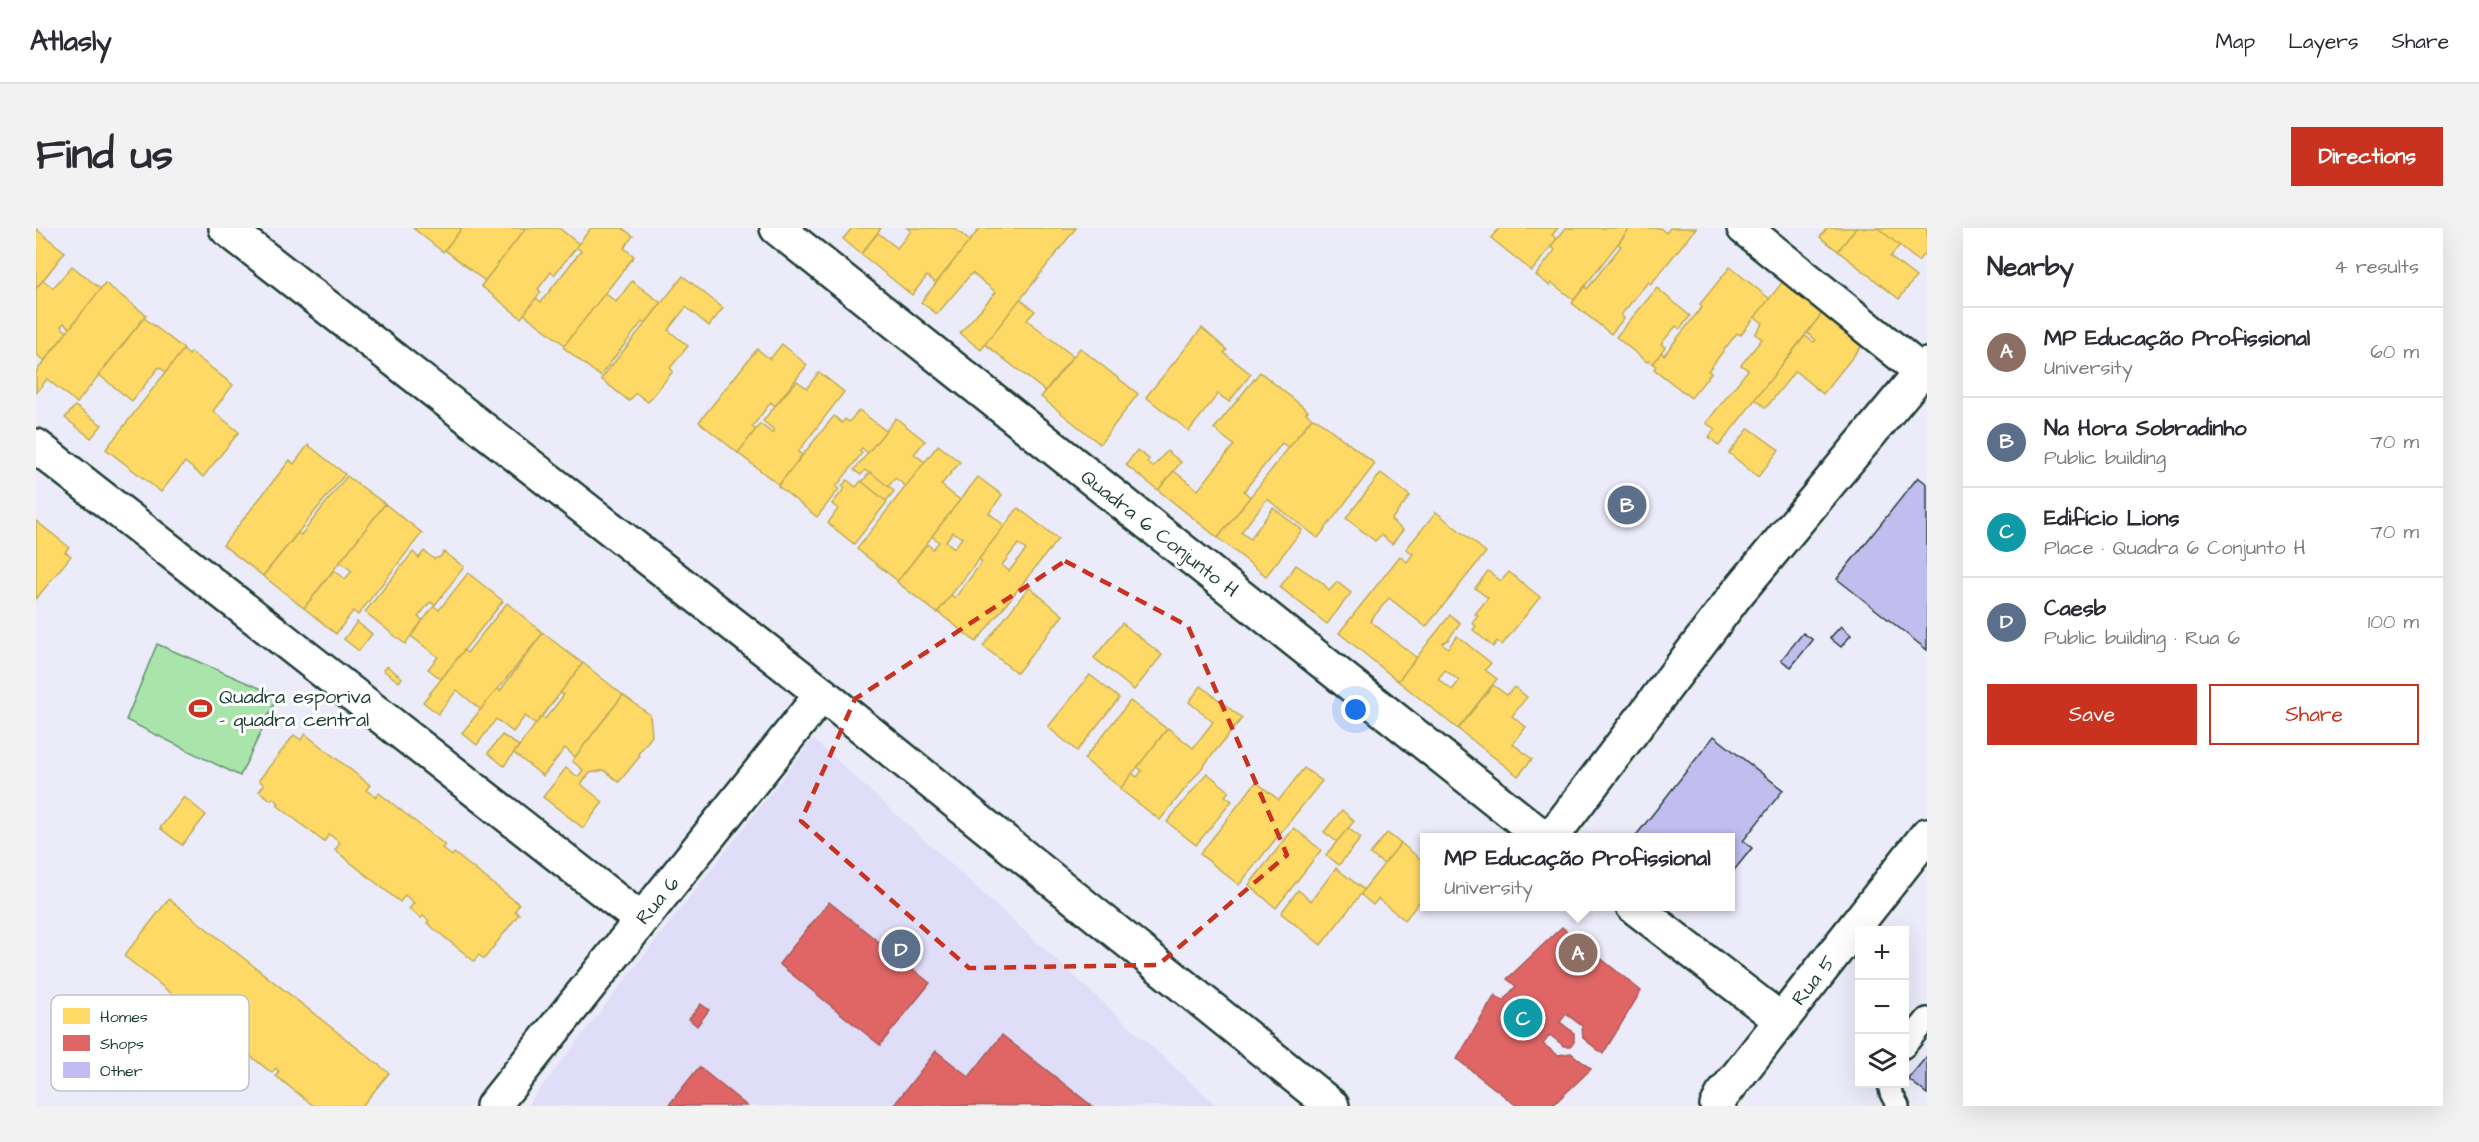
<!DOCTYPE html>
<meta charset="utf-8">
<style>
body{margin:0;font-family:"Architects Daughter",sans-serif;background:#f2f2f3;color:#2b2b33}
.controls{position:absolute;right:18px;bottom:18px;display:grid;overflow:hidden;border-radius:0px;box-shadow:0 6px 24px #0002}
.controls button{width:54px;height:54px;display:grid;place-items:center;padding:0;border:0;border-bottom:2px solid #e1e1e2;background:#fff;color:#2b2b33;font:30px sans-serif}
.you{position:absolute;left:1320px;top:482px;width:21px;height:21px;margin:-15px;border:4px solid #fff;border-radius:50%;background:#1a73e8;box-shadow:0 0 0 9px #1a73e833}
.badge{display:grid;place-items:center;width:39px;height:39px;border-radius:50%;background:#c8321e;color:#fff;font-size:20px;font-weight:700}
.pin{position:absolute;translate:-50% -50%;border:3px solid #fff;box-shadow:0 2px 6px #0006}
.popup{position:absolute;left:1384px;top:605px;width:315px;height:78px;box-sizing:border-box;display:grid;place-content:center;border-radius:0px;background:#fff;filter:drop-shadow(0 2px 4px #0005);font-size:20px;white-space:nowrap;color:#7c7c81}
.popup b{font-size:22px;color:#2b2b33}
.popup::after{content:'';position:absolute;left:50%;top:100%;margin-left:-12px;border:12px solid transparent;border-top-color:#fff}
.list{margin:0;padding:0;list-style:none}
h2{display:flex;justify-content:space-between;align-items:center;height:78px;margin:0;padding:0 24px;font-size:26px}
h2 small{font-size:20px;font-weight:400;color:#7c7c81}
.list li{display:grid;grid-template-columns:39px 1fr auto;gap:18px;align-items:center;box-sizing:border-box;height:90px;padding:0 24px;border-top:2px solid #e1e1e2}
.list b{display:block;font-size:22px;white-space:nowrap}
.list p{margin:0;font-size:20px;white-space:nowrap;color:#7c7c81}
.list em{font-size:20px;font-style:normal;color:#7c7c81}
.actions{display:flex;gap:12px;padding:18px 24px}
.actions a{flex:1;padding:14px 0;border:2px solid #c8321e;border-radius:0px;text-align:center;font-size:21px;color:#c8321e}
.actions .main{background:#c8321e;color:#fff}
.icon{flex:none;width:33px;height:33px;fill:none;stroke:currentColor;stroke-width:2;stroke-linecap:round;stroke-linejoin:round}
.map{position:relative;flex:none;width:1891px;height:878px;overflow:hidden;border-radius:0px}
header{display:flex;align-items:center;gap:36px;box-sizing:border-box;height:84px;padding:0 30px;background:#fff;border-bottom:2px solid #e1e1e2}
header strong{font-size:28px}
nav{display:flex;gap:33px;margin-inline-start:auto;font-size:21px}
.intro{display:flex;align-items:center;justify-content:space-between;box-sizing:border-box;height:144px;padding:0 36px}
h1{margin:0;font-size:42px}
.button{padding:15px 27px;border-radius:0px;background:#c8321e;color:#fff;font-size:21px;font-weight:700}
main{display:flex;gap:36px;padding:0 36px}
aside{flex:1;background:#fff;border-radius:0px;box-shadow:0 6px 24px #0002}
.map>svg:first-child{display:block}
.built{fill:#dfddf7}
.green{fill:#a9e5ab;stroke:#649170;stroke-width:1.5}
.homes{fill:#ffd966;stroke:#bcaa57;stroke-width:1.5;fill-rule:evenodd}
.shops{fill:#e06666;stroke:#a65a57;stroke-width:1.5}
.building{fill:#c1bdef;stroke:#1f3d34;stroke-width:1.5}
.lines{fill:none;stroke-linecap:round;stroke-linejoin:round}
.lane-casing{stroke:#1f3d34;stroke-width:26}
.street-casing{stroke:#1f3d34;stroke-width:38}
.secondary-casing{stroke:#1f3d34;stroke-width:38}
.lane{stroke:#fff;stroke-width:21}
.street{stroke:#fff;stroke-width:33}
.secondary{stroke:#fff;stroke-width:33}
.marked{fill:none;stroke:#c8321e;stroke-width:4.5;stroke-dasharray:12 8;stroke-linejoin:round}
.labels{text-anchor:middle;stroke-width:6;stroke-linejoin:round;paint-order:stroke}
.street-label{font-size:20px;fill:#1f3d34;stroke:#fff}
.poi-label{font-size:20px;fill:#1f3d34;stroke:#fff;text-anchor:start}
.key{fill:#fff;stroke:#bcc5c2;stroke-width:1.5}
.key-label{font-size:16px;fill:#1f3d34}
</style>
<header>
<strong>Atlasly</strong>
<nav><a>Map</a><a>Layers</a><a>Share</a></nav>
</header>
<div class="intro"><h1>Find us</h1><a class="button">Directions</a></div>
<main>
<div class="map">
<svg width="1891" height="878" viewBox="0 0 1891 878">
<rect width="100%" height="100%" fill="#ecebfa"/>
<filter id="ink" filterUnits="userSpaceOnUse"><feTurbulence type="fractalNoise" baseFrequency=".0167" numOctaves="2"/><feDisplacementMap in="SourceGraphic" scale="12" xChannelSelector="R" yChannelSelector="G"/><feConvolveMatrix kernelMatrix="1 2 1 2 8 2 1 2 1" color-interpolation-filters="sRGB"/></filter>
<g filter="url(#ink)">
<!-- built -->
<path class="built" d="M 777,511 L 1181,878 L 491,878 Z"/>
<!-- green -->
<path class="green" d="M 121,416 L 242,468 L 204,548 L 90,492 Z"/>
<!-- homes -->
<g class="homes">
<path d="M 377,0 L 426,0 L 407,24 Z"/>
<path d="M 426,0 L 490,0 L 449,53 L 409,22 Z"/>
<path d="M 490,0 L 523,0 L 543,16 L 518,47 L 515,44 L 502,61 L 505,64 L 485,90 L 445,58 Z"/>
<path d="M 555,0 L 586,0 L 597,8 L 588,20 L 598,28 L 529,117 L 488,86 L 500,70 L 505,74 L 545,23 L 540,19 Z"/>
<path d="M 816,0 L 845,0 L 825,26 L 807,11 Z"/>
<path d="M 871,0 L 918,0 L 934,13 L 900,55 L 891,48 L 876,67 L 825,26 L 842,5 L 861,20 L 875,3 Z"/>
<path d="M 944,0 L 1040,0 L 945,122 L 924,105 L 960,64 L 936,45 L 901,86 L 885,74 Z"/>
<path d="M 1463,0 L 1522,0 L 1516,7 L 1521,11 L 1496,43 L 1455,10 Z"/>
<path d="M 1530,0 L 1594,0 L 1538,72 L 1516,55 L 1514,58 L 1500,47 L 1519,22 L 1515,18 Z"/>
<path d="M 1594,0 L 1624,0 L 1630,5 L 1634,0 L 1660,0 L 1615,56 L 1612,54 L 1585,87 L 1588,90 L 1575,106 L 1536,75 L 1549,58 L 1551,61 L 1585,18 L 1582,16 Z"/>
<path d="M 1791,0 L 1820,0 L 1802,23 L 1784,9 Z"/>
<path d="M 1820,0 L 1842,0 L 1864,17 L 1854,29 L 1880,49 L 1863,71 L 1802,23 Z"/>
<path d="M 1842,0 L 1891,0 L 1891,22 L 1882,33 Z"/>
<path d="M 0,1 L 29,24 L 0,61 Z"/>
<path d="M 36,38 L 65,61 L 34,100 L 28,95 L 25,98 L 31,104 L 8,133 L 0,126 L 0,61 L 7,52 L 17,60 Z"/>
<path d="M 1694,39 L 1734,71 L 1704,107 L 1701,105 L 1672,143 L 1675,145 L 1655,170 L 1618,141 L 1620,138 L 1617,136 L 1625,124 L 1628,127 L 1666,79 L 1664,76 Z"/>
<path d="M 1752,47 L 1791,79 L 1683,218 L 1673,209 L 1679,201 L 1670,195 L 1712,142 L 1705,137 L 1726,111 L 1719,106 L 1727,95 L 1719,89 Z"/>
<path d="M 647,48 L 687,80 L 673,98 L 650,79 L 632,102 L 652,118 L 634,140 L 637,143 L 612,174 L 600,165 L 593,173 L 565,151 Z"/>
<path d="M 596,53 L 625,75 L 609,96 L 606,94 L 564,148 L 527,119 L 569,65 L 580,74 Z"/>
<path d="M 69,55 L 110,87 L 41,175 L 11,151 L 0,165 L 0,144 Z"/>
<path d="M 1621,60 L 1654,88 L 1644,101 L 1640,98 L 1625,116 L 1629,119 L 1617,136 L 1613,132 L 1611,134 L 1580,109 Z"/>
<path d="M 984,71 L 999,83 L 991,92 L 1037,128 L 1009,163 L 949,116 Z"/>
<path d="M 1791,79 L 1831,111 L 1787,166 L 1759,143 L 1730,180 L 1719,171 L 1769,108 L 1778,114 L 1780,112 L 1771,105 Z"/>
<path d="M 108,90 L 148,121 L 130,144 L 123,139 L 96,173 L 63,147 Z"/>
<path d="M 1166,100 L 1191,122 L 1188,125 L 1215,146 L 1193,174 L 1182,166 L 1153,203 L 1110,169 Z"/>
<path d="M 746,116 L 771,137 L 739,178 L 735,174 L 716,199 L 720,202 L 702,225 L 663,194 L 721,121 L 734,131 Z"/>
<path d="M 1044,120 L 1102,166 L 1064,216 L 1005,169 Z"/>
<path d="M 147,122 L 153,127 L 155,124 L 197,157 L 177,183 L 203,204 L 167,249 L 149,234 L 125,264 L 70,221 Z"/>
<path d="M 783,144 L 808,164 L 762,224 L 766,227 L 743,257 L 702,225 L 724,196 L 736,205 L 738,202 L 727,193 L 739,178 L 761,153 L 771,160 Z"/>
<path d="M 1224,144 L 1272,183 L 1270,185 L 1276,190 L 1253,220 L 1246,215 L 1208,263 L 1214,269 L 1182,310 L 1122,262 L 1138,243 L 1162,262 L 1198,217 L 1178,201 Z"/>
<path d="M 39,178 L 66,197 L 55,210 L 29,190 Z"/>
<path d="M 823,182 L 850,203 L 832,225 L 826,220 L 823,223 L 826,225 L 800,259 L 803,261 L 781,289 L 742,258 L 798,188 L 806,195 L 809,191 L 813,194 Z"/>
<path d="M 860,190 L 889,213 L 878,226 L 889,234 L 871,259 L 859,250 L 852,259 L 829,242 L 825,247 L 818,242 Z"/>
<path d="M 1276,190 L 1282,192 L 1339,236 L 1282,310 L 1231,271 L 1205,304 L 1214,311 L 1237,280 L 1266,302 L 1230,348 L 1182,310 Z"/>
<path d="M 1713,200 L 1743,222 L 1722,249 L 1693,225 Z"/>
<path d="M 272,217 L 309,246 L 227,348 L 187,317 L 254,232 L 258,236 Z"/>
<path d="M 902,217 L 924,234 L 905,257 L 924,272 L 862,353 L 821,321 Z"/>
<path d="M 1101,222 L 1113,231 L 1111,234 L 1117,239 L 1131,223 L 1145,234 L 1122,262 L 1090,237 Z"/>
<path d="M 834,244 L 858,263 L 850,273 L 826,254 Z"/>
<path d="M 1345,245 L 1374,268 L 1355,292 L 1367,302 L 1356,316 L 1345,307 L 1339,313 L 1310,290 Z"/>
<path d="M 311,248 L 349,276 L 268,380 L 227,348 L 262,305 L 265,307 Z"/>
<path d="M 942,249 L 966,267 L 953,285 L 969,298 L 901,385 L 861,354 L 891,316 L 897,321 L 903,314 L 896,308 ZM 917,304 L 926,310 L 918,320 L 910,313 Z"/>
<path d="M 811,252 L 820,259 L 825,253 L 851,274 L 818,316 L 792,295 L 802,281 L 796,276 L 809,260 L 806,258 Z"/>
<path d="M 349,276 L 386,305 L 322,387 L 317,383 L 300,406 L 268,380 L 298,342 L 309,351 L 316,343 L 304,334 Z"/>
<path d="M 982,280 L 1022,311 L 940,414 L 902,384 L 915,367 L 919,370 L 946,334 L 943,331 ZM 982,316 L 990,322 L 973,343 L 966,337 Z"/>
<path d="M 1400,284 L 1450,324 L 1390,399 L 1353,370 L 1334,393 L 1381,430 L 1362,453 L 1303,405 L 1364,328 L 1371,334 L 1377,326 L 1370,321 Z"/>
<path d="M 0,293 L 33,319 L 29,324 L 35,328 L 0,371 Z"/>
<path d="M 388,323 L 398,331 L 404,329 L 408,324 L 428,339 L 399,377 L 394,374 L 382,389 L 387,392 L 369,416 L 329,384 L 377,324 L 383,330 Z"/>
<path d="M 1260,337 L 1287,355 L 1293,363 L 1301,354 L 1315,365 L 1291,396 L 1244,359 Z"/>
<path d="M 1452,343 L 1465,353 L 1473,344 L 1504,369 L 1466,417 L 1461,413 L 1457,419 L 1437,402 L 1440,398 L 1436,395 L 1442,388 L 1439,386 L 1452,370 L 1439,360 Z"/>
<path d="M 432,345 L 467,373 L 405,451 L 392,441 L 402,429 L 375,408 L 398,378 L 403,382 Z"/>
<path d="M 993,359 L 1027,387 L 981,445 L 947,418 Z"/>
<path d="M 471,375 L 507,405 L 445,482 L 421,462 L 402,486 L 387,474 L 425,426 L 428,423 L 431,425 Z"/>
<path d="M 1414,387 L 1424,395 L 1412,412 L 1406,415 L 1412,420 L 1421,408 L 1455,435 L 1449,442 L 1461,451 L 1422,501 L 1362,453 ZM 1409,442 L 1423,453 L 1416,462 L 1402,451 Z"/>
<path d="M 321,394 L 336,406 L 323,423 L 308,411 Z"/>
<path d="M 1086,395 L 1126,427 L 1098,462 L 1058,430 Z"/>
<path d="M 507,405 L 547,436 L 500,496 L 489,488 L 477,504 L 460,491 L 441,517 L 426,505 L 461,461 L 464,463 Z"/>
<path d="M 547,435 L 587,467 L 539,529 L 529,520 L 507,548 L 478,525 L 505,489 L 509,491 L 528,467 L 524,465 Z"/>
<path d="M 351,438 L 366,450 L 363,454 L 347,442 Z"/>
<path d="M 1054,447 L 1083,470 L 1041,523 L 1012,499 Z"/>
<path d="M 1457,457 L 1471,467 L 1478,459 L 1491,469 L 1476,488 L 1490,499 L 1477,516 L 1496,531 L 1482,548 L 1422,501 Z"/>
<path d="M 1165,458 L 1206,490 L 1124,592 L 1084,561 L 1096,545 L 1101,549 L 1106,543 L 1101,539 L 1132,500 L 1157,520 L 1177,494 L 1153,474 Z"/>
<path d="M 587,467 L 614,487 L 616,508 L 602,526 L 604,528 L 583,554 L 568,542 L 554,545 L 545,556 L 567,574 L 547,600 L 507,569 L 530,540 L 542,549 L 547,542 L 536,533 Z"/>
<path d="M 1094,473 L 1131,501 L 1085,560 L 1048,531 Z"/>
<path d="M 269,506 L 334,557 L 330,562 L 340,569 L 343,565 L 409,617 L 406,620 L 416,628 L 418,625 L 483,676 L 479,683 L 483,686 L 448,731 L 443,727 L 438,733 L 391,695 L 393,693 L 387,688 L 385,690 L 373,681 L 378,675 L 369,667 L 364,674 L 299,622 L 304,615 L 293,606 L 288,614 L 241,577 L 243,575 L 237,570 L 235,572 L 223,563 L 228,557 L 223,552 L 258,507 L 265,512 Z"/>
<path d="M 466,507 L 483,518 L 468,538 L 452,525 Z"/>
<path d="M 1268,540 L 1286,553 L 1203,657 L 1164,626 L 1220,554 L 1243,572 Z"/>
<path d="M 1171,545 L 1193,563 L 1189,568 L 1196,573 L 1160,617 L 1131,594 Z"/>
<path d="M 148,569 L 170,587 L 146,617 L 124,600 Z"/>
<path d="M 1306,582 L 1318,593 L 1301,614 L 1288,604 Z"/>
<path d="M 1258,600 L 1285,622 L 1240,680 L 1213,657 Z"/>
<path d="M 1312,600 L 1325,610 L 1303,637 L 1290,627 Z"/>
<path d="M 1351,605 L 1365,615 L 1348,636 L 1334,626 Z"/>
<path d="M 1365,615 L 1389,635 L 1389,646 L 1387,649 L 1389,650 L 1389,667 L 1369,692 L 1342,671 L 1337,677 L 1324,666 Z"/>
<path d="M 1300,640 L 1328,662 L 1285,717 L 1245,685 L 1262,662 L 1275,673 Z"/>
<path d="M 133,671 L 353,845 L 326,878 L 278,878 L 240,848 L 243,843 L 240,840 L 236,845 L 88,728 Z"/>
</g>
<!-- shops -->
<g class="shops">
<path d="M 793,674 L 894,755 L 844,817 L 743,736 Z"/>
<path d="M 1526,699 L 1605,763 L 1567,826 L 1547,810 L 1546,798 L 1530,786 L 1524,794 L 1538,805 L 1538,814 L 1534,818 L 1528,818 L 1514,807 L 1507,816 L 1522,827 L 1535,825 L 1555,841 L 1516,878 L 1481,878 L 1421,831 L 1459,767 L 1467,773 L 1480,758 L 1471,751 Z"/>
<path d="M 665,776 L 673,782 L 661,798 L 653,791 Z"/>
<path d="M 966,807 L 1056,878 L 858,877 L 900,823 L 933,849 Z"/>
<path d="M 663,839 L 711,878 L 632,878 Z"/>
</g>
<!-- building -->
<g class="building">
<path d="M 1882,249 L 1891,256 L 1891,422 L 1801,351 Z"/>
<path d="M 1805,398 L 1815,407 L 1805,419 L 1794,410 Z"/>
<path d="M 1767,405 L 1777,412 L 1755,439 L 1745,432 Z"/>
<path d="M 1678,508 L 1747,562 L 1707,613 L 1716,620 L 1695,646 L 1695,610 L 1598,610 Z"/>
<path d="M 1891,828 L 1891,866 L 1872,851 Z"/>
</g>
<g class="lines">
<defs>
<g id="lane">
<path d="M 1868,819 L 1891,791"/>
<path d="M 1853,856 L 1855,865 L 1862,878"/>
</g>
<g id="street">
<path d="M 741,0 L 1508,610"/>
<path d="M 1708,0 L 1886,144"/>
<path d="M 0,218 L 605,692"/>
<path d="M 1515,610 L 1699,368 L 1891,137"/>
<path d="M 1597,678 L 1745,792"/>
</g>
<g id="secondary">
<path d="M 190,0 L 786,466 L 1296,878"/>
<path d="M 457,878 L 786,466"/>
<path d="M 1681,878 L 1686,868 L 1891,607"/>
</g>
</defs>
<!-- lane casing -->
<use href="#lane" class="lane-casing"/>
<!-- street casing -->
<use href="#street" class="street-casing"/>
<!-- secondary casing -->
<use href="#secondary" class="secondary-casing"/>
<!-- lane -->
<use href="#lane" class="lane"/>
<!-- street -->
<use href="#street" class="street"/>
<!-- secondary -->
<use href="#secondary" class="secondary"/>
</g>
</g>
<!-- marked area -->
<path class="marked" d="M 1029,333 L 1152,398 L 1251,627 L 1122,737 L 933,740 L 765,593 L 819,471 Z"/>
<!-- icons -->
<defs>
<symbol id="stadium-bare" viewBox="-9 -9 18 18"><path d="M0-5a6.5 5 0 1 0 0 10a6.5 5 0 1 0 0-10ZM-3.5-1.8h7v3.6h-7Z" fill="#c8321e" stroke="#fff" stroke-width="2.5" paint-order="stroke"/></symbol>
</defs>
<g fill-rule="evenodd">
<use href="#stadium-bare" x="148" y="464" width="33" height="33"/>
</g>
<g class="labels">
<!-- street labels -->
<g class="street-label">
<text transform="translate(1124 305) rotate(38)" y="7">Quadra 6 Conjunto H</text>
<text transform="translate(621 672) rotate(-51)" y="7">Rua 6</text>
<text transform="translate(1777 752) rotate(-52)" y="7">Rua 5</text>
</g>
<!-- poi labels -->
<g class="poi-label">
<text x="183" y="475">Quadra esporiva<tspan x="183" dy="23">- quadra central</tspan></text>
</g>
</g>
<!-- legend -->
<rect x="15" y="767" width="198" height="96" rx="9" class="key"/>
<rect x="27" y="780" width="27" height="16" fill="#ffd966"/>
<rect x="27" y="807" width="27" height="16" fill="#e06666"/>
<rect x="27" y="834" width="27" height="16" fill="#c1bdef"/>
<g class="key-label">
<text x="64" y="794">Homes</text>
<text x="64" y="821">Shops</text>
<text x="64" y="848">Other</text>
</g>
</svg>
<div class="controls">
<button>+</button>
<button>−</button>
<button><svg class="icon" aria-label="layers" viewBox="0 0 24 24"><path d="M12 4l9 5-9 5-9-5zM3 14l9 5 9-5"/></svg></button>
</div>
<div class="you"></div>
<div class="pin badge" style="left:1542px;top:725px;background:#8d6e63">A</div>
<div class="popup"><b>MP Educação Profissional</b>University</div>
<div class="pin badge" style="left:1591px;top:277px;background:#5c6f8a">B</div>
<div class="pin badge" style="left:1487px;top:790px;background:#0f9aa8">C</div>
<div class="pin badge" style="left:865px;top:721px;background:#5c6f8a">D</div>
</div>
<aside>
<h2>Nearby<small>4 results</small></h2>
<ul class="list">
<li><span class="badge" style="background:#8d6e63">A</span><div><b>MP Educação Profissional</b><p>University</p></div><em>60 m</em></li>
<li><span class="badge" style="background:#5c6f8a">B</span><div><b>Na Hora Sobradinho</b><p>Public building</p></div><em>70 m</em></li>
<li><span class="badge" style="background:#0f9aa8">C</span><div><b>Edifício Lions</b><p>Place · Quadra 6 Conjunto H</p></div><em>70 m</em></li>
<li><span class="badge" style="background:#5c6f8a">D</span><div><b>Caesb</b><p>Public building · Rua 6</p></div><em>100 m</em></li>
</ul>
<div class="actions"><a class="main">Save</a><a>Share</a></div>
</aside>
</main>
